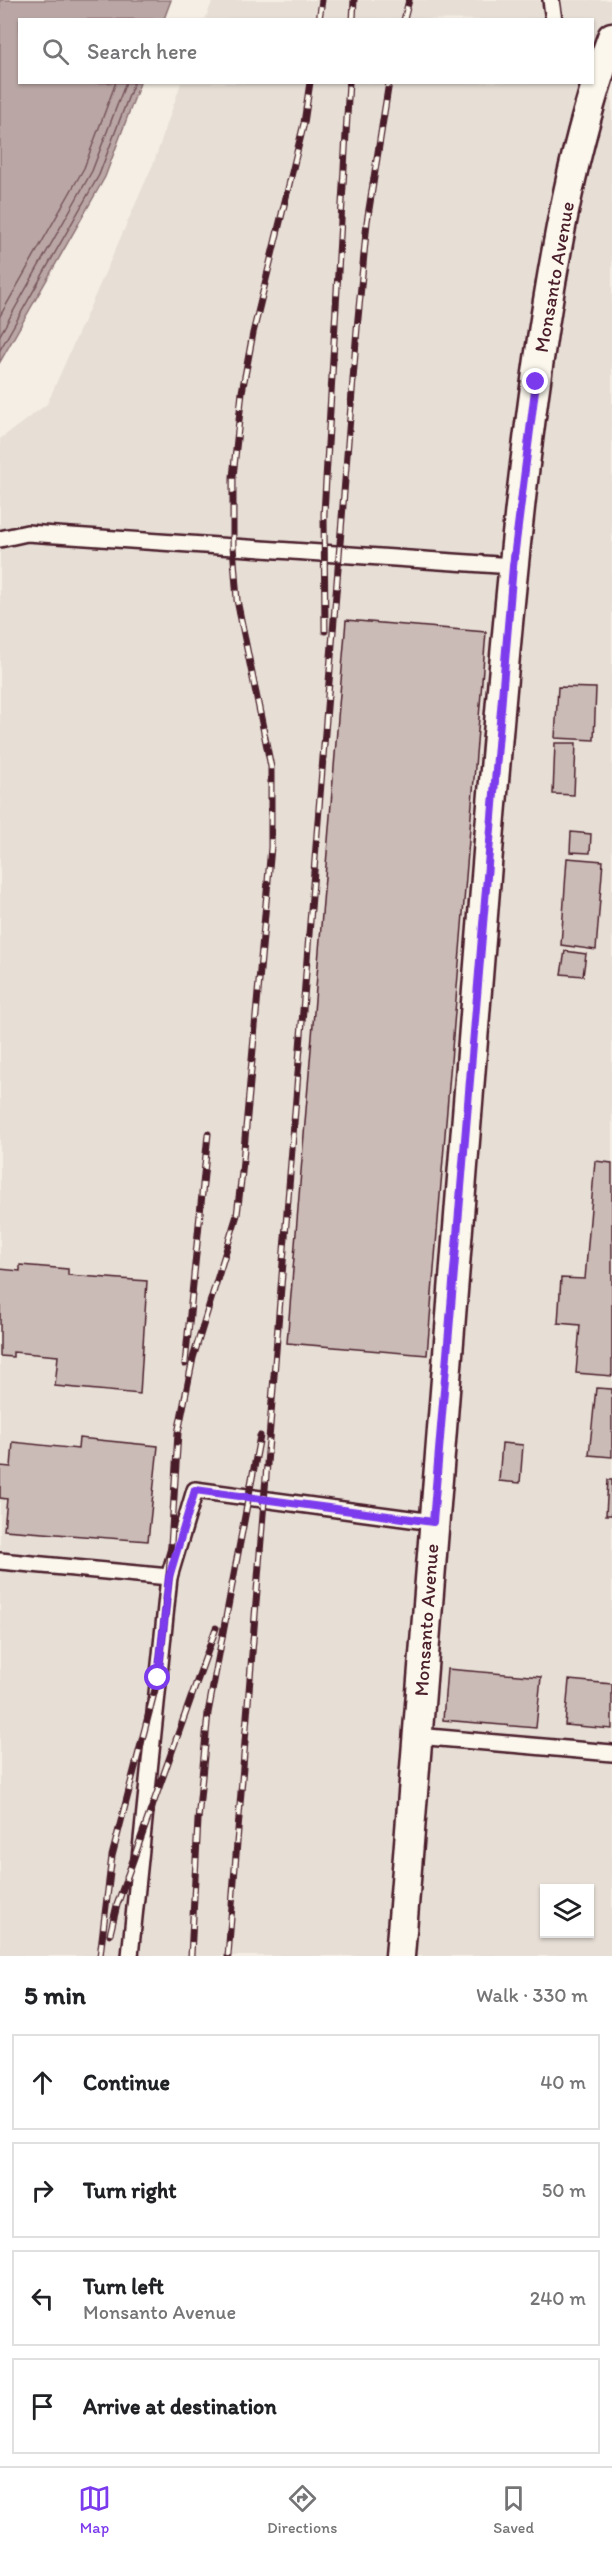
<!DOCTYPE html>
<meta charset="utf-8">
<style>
body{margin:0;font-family:Itim,sans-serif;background:#f2f2f2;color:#202124}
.controls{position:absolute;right:18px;bottom:18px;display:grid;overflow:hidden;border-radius:0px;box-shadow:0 2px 4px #0004}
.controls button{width:54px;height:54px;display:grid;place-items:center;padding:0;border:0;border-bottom:2px solid #e0e0e0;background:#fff;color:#202124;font:30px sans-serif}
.stop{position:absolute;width:18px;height:18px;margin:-14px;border:4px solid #7c3aed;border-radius:50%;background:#fff}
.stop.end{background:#7c3aed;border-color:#fff;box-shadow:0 2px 6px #0008}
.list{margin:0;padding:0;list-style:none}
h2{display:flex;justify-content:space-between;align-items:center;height:78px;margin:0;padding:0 24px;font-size:26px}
h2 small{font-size:20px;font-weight:400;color:#757577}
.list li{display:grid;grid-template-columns:39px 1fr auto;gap:18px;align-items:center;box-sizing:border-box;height:96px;margin:0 12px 12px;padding:0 12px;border:2px solid #e0e0e0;border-radius:0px}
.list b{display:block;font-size:22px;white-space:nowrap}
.list p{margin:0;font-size:20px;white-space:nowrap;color:#757577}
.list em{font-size:20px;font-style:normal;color:#757577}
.icon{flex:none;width:33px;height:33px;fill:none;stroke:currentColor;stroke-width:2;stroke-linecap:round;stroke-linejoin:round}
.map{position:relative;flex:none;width:612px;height:1956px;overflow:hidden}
.search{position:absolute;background:#fff;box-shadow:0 2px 4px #0004;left:18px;right:18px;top:18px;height:66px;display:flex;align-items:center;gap:15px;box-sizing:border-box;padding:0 21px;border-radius:0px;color:#757577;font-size:22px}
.sheet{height:510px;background:#fff}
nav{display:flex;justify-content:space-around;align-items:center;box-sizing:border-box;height:84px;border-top:2px solid #e0e0e0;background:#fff;font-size:16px;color:#757577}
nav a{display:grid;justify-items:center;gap:3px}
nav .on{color:#7c3aed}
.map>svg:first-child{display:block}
.built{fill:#e7dfd6;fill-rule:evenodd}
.water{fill:#baa7a5;stroke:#8d7174;stroke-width:1.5}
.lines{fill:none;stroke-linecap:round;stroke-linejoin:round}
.shore{stroke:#77555c;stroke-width:1.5}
.building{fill:#cabbb6;stroke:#4a1f2b;stroke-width:1.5}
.service-casing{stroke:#4a1f2b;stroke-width:20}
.minor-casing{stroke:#4a1f2b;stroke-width:33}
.service{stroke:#fbf7ec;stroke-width:15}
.minor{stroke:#fbf7ec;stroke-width:28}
.rail-casing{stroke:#4a1f2b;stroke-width:7}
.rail{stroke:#fbf7ec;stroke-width:4.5;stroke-dasharray:14;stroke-linecap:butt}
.route{stroke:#7c3aed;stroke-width:8}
.labels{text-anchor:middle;stroke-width:4.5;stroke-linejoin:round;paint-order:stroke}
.street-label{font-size:20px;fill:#4a1f2b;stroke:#fbf7ec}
</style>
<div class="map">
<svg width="612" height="1956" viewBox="0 0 612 1956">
<rect width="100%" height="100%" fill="#f4eee4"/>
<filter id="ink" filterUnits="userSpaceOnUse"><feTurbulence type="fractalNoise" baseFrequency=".0167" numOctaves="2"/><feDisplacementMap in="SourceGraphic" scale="12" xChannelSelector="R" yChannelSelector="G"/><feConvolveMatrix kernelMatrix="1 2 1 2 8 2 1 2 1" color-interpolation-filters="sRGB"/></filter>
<g filter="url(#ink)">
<!-- built -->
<path class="built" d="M 213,0 L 612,0 L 612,1956 L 0,1956 L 0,439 L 47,404 L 154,162 L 181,83 L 592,82 L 592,20 L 205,19 ZM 544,1888 L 590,1888 L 590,1934 L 544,1934 Z"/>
<!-- water -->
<path class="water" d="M 0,0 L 171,0 L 164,19 L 20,20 L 20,82 L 140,83 L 105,177 L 0,362 Z"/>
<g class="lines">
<!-- shore -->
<g class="shore">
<path d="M 0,316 L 84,168 L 116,82"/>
<path d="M 0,335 L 92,171 L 126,82"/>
<path d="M 0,350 L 99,175 L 134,82"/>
</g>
</g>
<!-- building -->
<g class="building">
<path d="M 346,620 L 486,632 L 427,1355 L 287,1343 Z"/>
<path d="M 558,687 L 596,688 L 594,740 L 555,738 Z"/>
<path d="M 555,743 L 576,743 L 574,795 L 553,794 Z"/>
<path d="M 571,832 L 591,834 L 590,853 L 570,852 Z"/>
<path d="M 567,858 L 603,861 L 596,950 L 561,945 Z"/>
<path d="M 565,951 L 586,954 L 583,976 L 561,974 Z"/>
<path d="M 595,1161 L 612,1163 L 612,1376 L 576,1373 L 580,1325 L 558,1323 L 561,1278 L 585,1279 Z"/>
<path d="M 20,1265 L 68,1269 L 68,1275 L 147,1281 L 140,1394 L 55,1386 L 58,1356 L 13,1352 L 13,1357 L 0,1356 L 0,1269 L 20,1271 Z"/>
<path d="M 596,1388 L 612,1389 L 612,1457 L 589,1455 Z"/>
<path d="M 79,1438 L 158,1446 L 148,1541 L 4,1530 L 7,1499 L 0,1498 L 0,1466 L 11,1467 L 13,1442 L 78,1449 Z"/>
<path d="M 502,1443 L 523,1445 L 520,1483 L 499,1481 Z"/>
<path d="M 608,1480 L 612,1480 L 612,1515 L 606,1515 Z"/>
<path d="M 447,1669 L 541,1677 L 536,1728 L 443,1720 Z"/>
<path d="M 569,1680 L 612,1684 L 612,1729 L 565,1725 Z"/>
</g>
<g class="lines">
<defs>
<g id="service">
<path d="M 551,0 L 554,20"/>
<path d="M 0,539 L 27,533 L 513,566"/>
<path d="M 0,1561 L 169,1577 L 195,1490 L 433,1522"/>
<path d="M 417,1736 L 612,1753"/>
<path d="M 130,1956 L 169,1577"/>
</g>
<path id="minor" d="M 400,1956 C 427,1588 457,1220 488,852 C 502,687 515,523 539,359 C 555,250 574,141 612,37"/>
</defs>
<!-- service casing -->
<use href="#service" class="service-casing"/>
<!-- minor casing -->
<use href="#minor" class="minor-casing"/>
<!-- service -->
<use href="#service" class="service"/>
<!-- minor -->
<use href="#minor" class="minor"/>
<defs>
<g id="rail">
<path d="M 319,20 L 322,0"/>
<path d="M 353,20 L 354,0"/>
<path d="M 404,20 L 409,0"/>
<path d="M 325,631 L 324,514 L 349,82"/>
<path d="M 185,1364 L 208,1134"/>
<path d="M 110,1934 L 117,1905 L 216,1628"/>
<path d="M 100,1956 L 112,1856 L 158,1678 L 169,1577 L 178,1433 L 193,1358 L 237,1215 L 242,1172 L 271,847 L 271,767 L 237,600 L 233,546 L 233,477 L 242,392 L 253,333 L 304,123 L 310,82"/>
<path d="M 191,1956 L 198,1820 L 208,1713 L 260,1436"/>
<path d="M 228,1956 L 357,329 L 367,222 L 389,82"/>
</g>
</defs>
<!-- rail casing -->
<use href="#rail" class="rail-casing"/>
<!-- rail -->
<use href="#rail" class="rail"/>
</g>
</g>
<g class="lines" filter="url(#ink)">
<!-- route -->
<path class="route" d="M 158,1678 L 169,1577 L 195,1490 L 433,1522 L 513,566 L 536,382"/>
</g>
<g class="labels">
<!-- street labels -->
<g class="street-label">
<text transform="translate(554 277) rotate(-80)" y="7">Monsanto Avenue</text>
<text transform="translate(426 1620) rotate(-86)" y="7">Monsanto Avenue</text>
</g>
</g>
</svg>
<div class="controls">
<button><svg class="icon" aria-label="layers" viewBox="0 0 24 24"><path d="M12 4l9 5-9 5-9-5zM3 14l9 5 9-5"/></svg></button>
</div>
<div class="stop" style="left:158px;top:1678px"></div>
<div class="stop end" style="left:536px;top:382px"></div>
<div class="search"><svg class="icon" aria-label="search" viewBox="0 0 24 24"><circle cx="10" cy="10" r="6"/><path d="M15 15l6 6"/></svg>Search here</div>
</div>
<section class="sheet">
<h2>5 min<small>Walk · 330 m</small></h2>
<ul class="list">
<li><svg class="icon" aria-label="ahead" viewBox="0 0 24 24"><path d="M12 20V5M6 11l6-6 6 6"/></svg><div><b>Continue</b></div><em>40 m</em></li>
<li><svg class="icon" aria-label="right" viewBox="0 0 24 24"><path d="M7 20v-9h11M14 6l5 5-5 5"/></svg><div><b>Turn right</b></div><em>50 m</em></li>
<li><svg class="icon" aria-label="left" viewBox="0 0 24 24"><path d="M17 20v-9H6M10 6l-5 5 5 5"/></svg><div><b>Turn left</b><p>Monsanto Avenue</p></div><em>240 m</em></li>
<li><svg class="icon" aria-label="arrive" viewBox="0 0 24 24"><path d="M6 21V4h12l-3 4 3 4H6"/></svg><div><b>Arrive at destination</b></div></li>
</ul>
</section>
<nav>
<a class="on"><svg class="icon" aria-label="map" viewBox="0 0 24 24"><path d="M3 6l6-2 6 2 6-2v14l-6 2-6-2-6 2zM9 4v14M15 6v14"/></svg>Map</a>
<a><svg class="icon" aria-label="directions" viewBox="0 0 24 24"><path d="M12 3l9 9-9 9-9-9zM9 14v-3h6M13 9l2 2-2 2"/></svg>Directions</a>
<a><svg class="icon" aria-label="saved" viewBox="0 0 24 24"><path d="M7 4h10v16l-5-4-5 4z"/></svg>Saved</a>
</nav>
